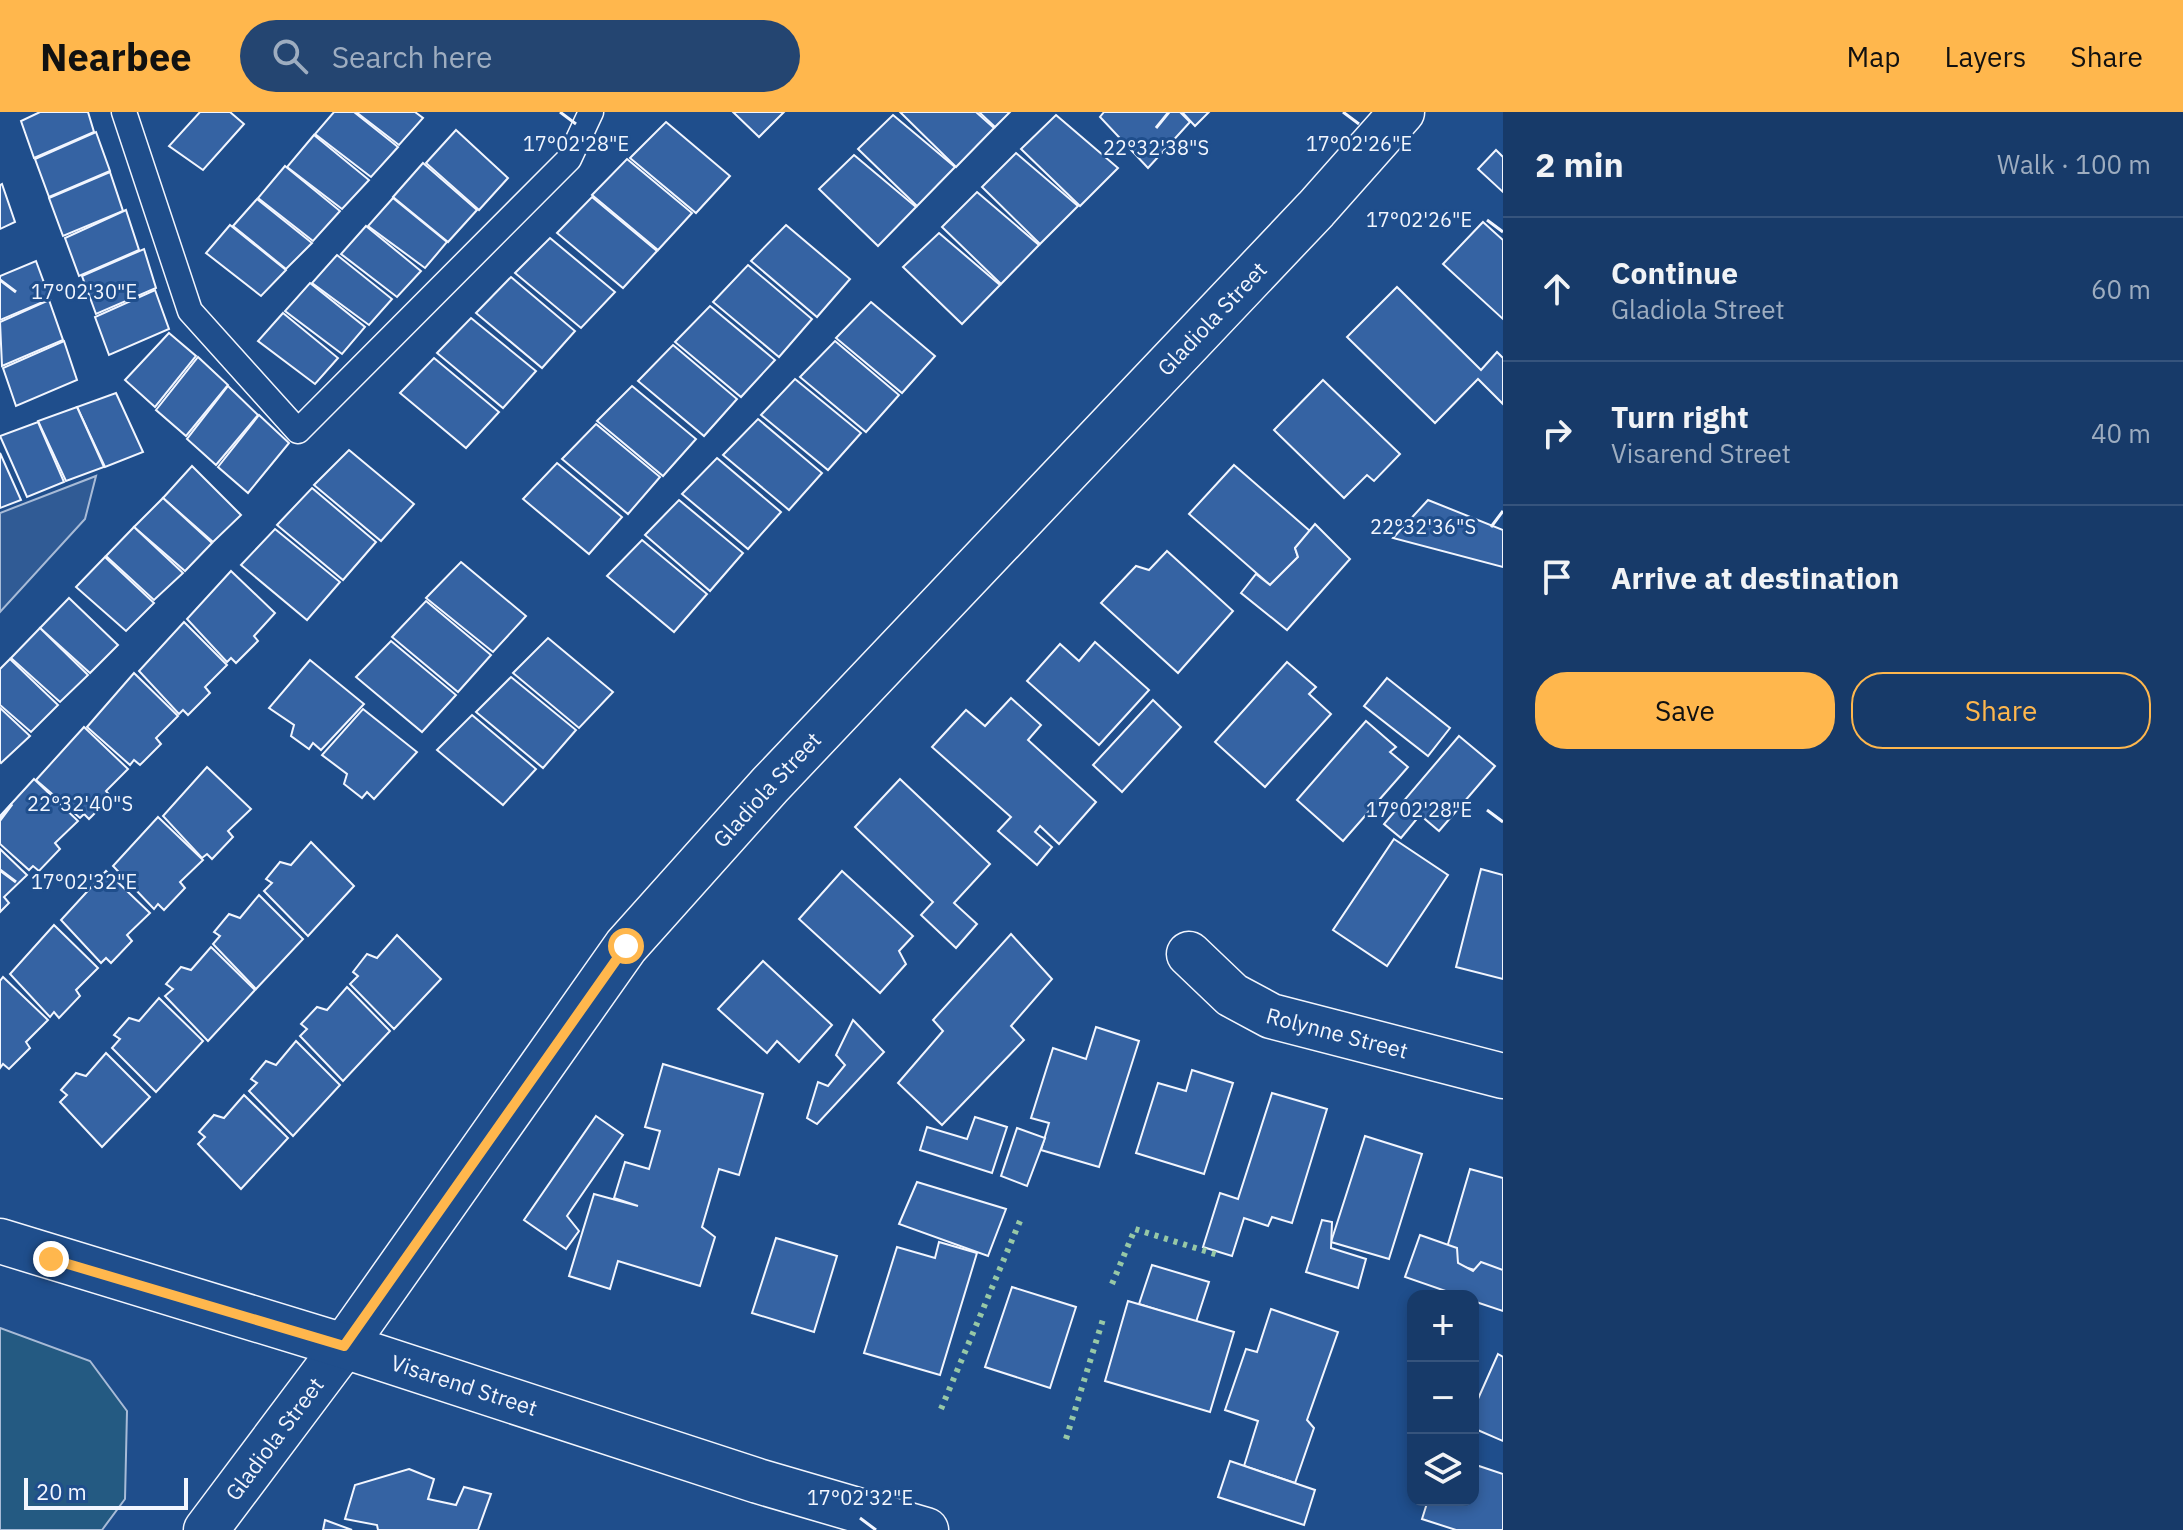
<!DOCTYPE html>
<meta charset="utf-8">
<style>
body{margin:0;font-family:"IBM Plex Sans",sans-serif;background:#244571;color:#f1f3f6}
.controls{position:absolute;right:24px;bottom:24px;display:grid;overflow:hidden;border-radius:16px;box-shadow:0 4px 12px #0003}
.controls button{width:72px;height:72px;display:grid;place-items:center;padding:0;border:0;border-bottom:2px solid #36547d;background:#173a69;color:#f1f3f6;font:40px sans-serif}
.scale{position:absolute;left:24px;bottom:20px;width:164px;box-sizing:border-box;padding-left:8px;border:4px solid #f2f6ff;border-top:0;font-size:22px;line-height:28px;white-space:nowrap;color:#f2f6ff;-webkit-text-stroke:6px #1f4e8c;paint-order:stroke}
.stop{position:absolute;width:24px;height:24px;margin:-18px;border:6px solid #ffb74d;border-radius:50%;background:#fff}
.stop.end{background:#ffb74d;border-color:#fff;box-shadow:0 2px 8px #0008}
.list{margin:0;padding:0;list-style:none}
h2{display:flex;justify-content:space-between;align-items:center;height:104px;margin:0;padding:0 32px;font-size:34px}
h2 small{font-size:26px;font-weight:400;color:#9eadc0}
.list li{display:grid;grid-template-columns:52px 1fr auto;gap:24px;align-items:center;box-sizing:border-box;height:144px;padding:0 32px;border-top:2px solid #36547d}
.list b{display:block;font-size:30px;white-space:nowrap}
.list p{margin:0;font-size:26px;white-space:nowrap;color:#9eadc0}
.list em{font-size:26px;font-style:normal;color:#9eadc0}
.actions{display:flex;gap:16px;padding:24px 32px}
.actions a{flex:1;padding:18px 0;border:2px solid #ffb74d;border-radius:32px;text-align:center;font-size:28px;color:#ffb74d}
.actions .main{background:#ffb74d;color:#111}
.icon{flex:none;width:44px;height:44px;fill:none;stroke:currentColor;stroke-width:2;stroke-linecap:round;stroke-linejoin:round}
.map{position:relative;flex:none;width:1503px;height:1418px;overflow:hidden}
header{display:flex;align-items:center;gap:48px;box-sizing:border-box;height:112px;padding:0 40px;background:#ffb74d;color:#111}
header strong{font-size:38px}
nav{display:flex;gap:44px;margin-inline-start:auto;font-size:28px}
.search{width:560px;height:72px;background:#244571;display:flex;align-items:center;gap:20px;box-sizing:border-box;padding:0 28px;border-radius:44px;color:#9eadc0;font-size:30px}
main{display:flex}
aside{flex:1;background:#173a69}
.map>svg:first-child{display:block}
.green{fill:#245a82;stroke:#a8bbd7;stroke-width:2}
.parking{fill:#305b95;stroke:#a8bbd7;stroke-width:2}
.building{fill:#3563a3;stroke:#f2f6ff;stroke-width:2}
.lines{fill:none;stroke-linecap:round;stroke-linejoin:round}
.service-casing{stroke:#f2f6ff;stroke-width:27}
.minor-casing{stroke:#f2f6ff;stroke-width:47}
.tertiary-casing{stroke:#f2f6ff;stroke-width:47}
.service{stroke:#1f4e8c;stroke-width:24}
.minor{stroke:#1f4e8c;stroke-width:44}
.tertiary{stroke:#1f4e8c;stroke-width:44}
.hedge{stroke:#97c8a6;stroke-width:6;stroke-dasharray:4 6;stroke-linecap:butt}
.route{stroke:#ffb74d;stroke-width:10}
.ticks{fill:none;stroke:#f2f6ff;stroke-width:3}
.labels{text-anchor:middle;stroke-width:6;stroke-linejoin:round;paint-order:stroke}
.street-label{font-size:22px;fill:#f2f6ff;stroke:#1f4e8c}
.ticks-label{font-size:20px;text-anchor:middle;fill:#f2f6ff;stroke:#1f4e8c;stroke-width:6;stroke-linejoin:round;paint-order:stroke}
</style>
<header>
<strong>Nearbee</strong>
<div class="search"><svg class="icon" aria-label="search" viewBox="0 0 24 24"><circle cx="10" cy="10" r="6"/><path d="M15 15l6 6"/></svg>Search here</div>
<nav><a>Map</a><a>Layers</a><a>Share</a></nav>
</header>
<main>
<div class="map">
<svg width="1503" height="1418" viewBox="0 0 1503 1418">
<rect width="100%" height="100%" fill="#1f4e8c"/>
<!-- green -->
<path class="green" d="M 0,1216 L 90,1249 L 127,1299 L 125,1387 L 102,1418 L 0,1418 Z"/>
<!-- parking -->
<path class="parking" d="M 96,364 L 85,407 L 0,500 L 0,401 Z"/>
<!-- building -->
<g class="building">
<path d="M 40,0 L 88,0 L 94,20 L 34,46 L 21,9 Z"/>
<path d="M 200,0 L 230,0 L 244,12 L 203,58 L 169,34 Z"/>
<path d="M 334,0 L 354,0 L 398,35 L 371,65 L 315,22 Z"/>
<path d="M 356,0 L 415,0 L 423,6 L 399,33 Z"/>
<path d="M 733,0 L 784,0 L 759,25 Z"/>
<path d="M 900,0 L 976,0 L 994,16 L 956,55 Z"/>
<path d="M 979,0 L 1010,0 L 995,15 Z"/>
<path d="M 1104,0 L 1180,0 L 1190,10 L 1148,56 L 1100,5 Z"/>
<path d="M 1182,0 L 1209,0 L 1195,14 Z"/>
<path d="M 893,3 L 955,55 L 917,94 L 858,37 Z"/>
<path d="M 1056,3 L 1118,56 L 1080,94 L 1021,37 Z"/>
<path d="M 666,10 L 730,64 L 696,101 L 630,46 Z"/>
<path d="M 456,18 L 508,66 L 479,98 L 426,51 Z"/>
<path d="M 96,20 L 110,59 L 49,85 L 35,47 Z"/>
<path d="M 314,23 L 369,68 L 342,97 L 287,55 Z"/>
<path d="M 1496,38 L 1503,45 L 1503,80 L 1478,57 Z"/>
<path d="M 1016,41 L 1078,94 L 1040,132 L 982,75 Z"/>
<path d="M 854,43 L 916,95 L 878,134 L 819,77 Z"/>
<path d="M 627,47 L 692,101 L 658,138 L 592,83 Z"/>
<path d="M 423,51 L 477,98 L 448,130 L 393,85 Z"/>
<path d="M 285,54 L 340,99 L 313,129 L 258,86 Z"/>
<path d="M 110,60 L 123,99 L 63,124 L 49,86 Z"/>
<path d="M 2,72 L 15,110 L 0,117 L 0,73 Z"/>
<path d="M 977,80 L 1039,133 L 1001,172 L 942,115 Z"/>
<path d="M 592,85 L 657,139 L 623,176 L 557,121 Z"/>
<path d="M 393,86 L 447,130 L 425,156 L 368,114 Z"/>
<path d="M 257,87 L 312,131 L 286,157 L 233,114 Z"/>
<path d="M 126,98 L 139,138 L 79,164 L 65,126 Z"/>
<path d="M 1483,110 L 1503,128 L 1503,207 L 1443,152 Z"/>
<path d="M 230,113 L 286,158 L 261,184 L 206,141 Z"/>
<path d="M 786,113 L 850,167 L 817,205 L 751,149 Z"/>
<path d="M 366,114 L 421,159 L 397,185 L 341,142 Z"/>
<path d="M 939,121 L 1000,173 L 962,212 L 903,155 Z"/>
<path d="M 550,126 L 615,180 L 581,216 L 515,161 Z"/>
<path d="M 144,137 L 156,176 L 96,202 L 82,164 Z"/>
<path d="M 337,143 L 392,187 L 369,213 L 312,171 Z"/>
<path d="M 36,149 L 50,187 L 0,208 L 0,164 Z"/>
<path d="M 748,153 L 812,207 L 779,245 L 713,190 Z"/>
<path d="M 511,165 L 575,219 L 542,256 L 476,201 Z"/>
<path d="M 310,171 L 365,215 L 342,242 L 285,199 Z"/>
<path d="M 1397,175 L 1481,258 L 1497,240 L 1503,246 L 1503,292 L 1478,267 L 1435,311 L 1347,225 Z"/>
<path d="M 155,178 L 169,217 L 109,243 L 95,205 Z"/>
<path d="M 49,188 L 63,228 L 2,254 L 0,210 Z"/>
<path d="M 871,190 L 935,244 L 902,281 L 836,226 Z"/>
<path d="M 710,194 L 775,248 L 741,285 L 675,230 Z"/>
<path d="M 283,201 L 338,246 L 315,272 L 258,229 Z"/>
<path d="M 471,206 L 536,259 L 503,296 L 437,241 Z"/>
<path d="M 169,221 L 196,244 L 155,295 L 125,268 Z"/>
<path d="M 64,229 L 77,268 L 16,294 L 3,256 Z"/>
<path d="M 835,229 L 899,283 L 866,320 L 800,265 Z"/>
<path d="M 673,233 L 737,287 L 704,324 L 638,269 Z"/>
<path d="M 198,245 L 228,273 L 186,324 L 156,298 Z"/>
<path d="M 434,246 L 499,300 L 466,336 L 400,281 Z"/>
<path d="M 795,267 L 861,321 L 828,358 L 761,303 Z"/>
<path d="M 1323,268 L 1400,342 L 1374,369 L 1367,363 L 1344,386 L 1274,318 Z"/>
<path d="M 228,274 L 258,303 L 216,353 L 187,327 Z"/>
<path d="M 632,274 L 696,327 L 663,364 L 597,309 Z"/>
<path d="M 116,281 L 143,340 L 105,355 L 77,295 Z"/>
<path d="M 77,295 L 104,355 L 66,369 L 38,309 Z"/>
<path d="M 259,303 L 289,331 L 248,381 L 218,355 Z"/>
<path d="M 758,307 L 822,361 L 789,398 L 723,343 Z"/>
<path d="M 38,310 L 64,370 L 27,385 L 0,324 Z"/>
<path d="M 596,312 L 660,365 L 628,402 L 562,347 Z"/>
<path d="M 349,338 L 414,392 L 381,429 L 314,373 Z"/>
<path d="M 0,341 L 21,388 L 0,396 Z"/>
<path d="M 717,346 L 781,400 L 748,437 L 682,382 Z"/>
<path d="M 557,351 L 622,405 L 589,442 L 523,387 Z"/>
<path d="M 1234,353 L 1310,419 L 1295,436 L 1298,445 L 1270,473 L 1189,402 Z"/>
<path d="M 192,354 L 241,403 L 213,430 L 163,386 Z"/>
<path d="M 312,376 L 376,430 L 343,468 L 277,413 Z"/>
<path d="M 163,386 L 212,431 L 185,459 L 134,415 Z"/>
<path d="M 679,388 L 743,441 L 710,479 L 645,423 Z"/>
<path d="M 1428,388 L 1503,418 L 1503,455 L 1393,426 Z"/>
<path d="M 1315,412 L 1350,447 L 1287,518 L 1241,481 L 1256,462 L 1270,473 L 1298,445 L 1295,436 Z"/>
<path d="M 134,415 L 183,461 L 154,488 L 106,444 Z"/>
<path d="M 275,417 L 340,470 L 307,508 L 241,453 Z"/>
<path d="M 642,428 L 707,482 L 674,520 L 607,464 Z"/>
<path d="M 1167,439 L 1233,499 L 1178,561 L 1101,491 L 1136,454 L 1149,458 Z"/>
<path d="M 105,445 L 154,491 L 126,519 L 76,475 Z"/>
<path d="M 461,450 L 526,504 L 493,540 L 426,486 Z"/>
<path d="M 231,459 L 275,501 L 254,524 L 258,529 L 236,551 L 231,546 L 227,550 L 187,507 Z"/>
<path d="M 69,486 L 118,533 L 90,561 L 40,516 Z"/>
<path d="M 426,489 L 491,543 L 458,580 L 392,525 Z"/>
<path d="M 184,510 L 227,553 L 205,575 L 210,581 L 188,603 L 183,598 L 179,602 L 139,559 Z"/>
<path d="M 40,516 L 88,563 L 60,590 L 11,546 Z"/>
<path d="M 548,526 L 613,580 L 579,616 L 513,561 Z"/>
<path d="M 391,529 L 456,583 L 422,620 L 356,565 Z"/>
<path d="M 1095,530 L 1149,578 L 1099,633 L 1027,569 L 1060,532 L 1079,549 Z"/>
<path d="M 10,547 L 58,593 L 31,620 L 0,593 L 0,557 Z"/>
<path d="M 310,548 L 364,592 L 321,638 L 313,631 L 309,637 L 291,624 L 294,613 L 269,596 Z"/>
<path d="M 1287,550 L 1316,575 L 1309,582 L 1331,602 L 1265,675 L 1215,630 Z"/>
<path d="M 134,561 L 178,604 L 156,626 L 161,632 L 140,653 L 134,648 L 130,653 L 87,615 Z"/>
<path d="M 511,565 L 576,618 L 543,656 L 476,600 Z"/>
<path d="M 1387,566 L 1450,616 L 1428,644 L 1364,594 Z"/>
<path d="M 1011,586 L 1041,613 L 1028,628 L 1096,690 L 1059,732 L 1040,714 L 1035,720 L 1052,735 L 1037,753 L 998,719 L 1011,705 L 932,635 L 966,598 L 985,614 Z"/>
<path d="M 1153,588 L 1181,615 L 1122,680 L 1093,653 Z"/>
<path d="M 0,596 L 30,624 L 1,651 L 0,650 Z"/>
<path d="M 363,597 L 417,640 L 374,687 L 367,680 L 362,686 L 344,672 L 347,662 L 322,643 Z"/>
<path d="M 472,603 L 536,657 L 503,693 L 437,638 Z"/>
<path d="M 1366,609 L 1396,635 L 1390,640 L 1408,655 L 1343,729 L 1297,688 Z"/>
<path d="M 84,615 L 128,657 L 106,679 L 111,685 L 89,707 L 84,702 L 80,706 L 36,668 Z"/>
<path d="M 1459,624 L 1495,654 L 1439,719 L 1420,703 L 1401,726 L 1384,712 Z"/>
<path d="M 207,655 L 251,697 L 228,719 L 233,725 L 212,747 L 207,742 L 202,746 L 163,704 Z"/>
<path d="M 34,667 L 78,709 L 55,731 L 60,737 L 39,759 L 33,754 L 29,758 L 0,732 L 0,704 Z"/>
<path d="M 900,667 L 990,752 L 954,791 L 977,812 L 956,836 L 921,803 L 933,790 L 855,715 Z"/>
<path d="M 158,705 L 203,748 L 180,770 L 185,776 L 164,798 L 158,792 L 154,797 L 113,754 Z"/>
<path d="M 1394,727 L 1448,763 L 1387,854 L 1333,818 Z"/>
<path d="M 311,730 L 354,774 L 308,824 L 264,779 L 272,771 L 266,767 L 280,750 L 291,753 Z"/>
<path d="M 0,737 L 27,763 L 4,785 L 9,791 L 0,800 Z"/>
<path d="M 1481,757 L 1503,763 L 1503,867 L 1456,855 Z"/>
<path d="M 106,759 L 150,801 L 127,823 L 132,829 L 111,851 L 106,846 L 101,851 L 61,808 Z"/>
<path d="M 842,759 L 913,824 L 899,839 L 906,852 L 880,881 L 799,807 Z"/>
<path d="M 259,783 L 303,827 L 256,877 L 213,832 L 220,824 L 214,820 L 229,802 L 240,806 Z"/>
<path d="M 54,813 L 98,856 L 76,878 L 80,884 L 59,906 L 54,900 L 50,905 L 10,862 Z"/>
<path d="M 1011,822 L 1052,867 L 1011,914 L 1024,928 L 942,1013 L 898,971 L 943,919 L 933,908 Z"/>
<path d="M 397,823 L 441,867 L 394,917 L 350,872 L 358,864 L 353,860 L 367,842 L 377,846 Z"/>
<path d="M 211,835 L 255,878 L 208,929 L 165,884 L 173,877 L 166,872 L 181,855 L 191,858 Z"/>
<path d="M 763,849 L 832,913 L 799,950 L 777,929 L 767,941 L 718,897 Z"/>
<path d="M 3,865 L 48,908 L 26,930 L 30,936 L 9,957 L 3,952 L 0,956 L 0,869 Z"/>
<path d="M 347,875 L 390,919 L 343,969 L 300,924 L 307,917 L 301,912 L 317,895 L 327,898 Z"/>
<path d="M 159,886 L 203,929 L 156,980 L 112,936 L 120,927 L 114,923 L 129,906 L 139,909 Z"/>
<path d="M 853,908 L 884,940 L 817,1012 L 807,1006 L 818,970 L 828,974 L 845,953 L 836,943 Z"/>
<path d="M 1096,915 L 1139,929 L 1099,1055 L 1041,1038 L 1049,1011 L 1031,1006 L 1053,936 L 1086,947 Z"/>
<path d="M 296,929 L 340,973 L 293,1024 L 249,979 L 257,971 L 251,967 L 266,949 L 276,953 Z"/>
<path d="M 106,941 L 150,985 L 102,1035 L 60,990 L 67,983 L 61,978 L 76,961 L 86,964 Z"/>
<path d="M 663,952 L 763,982 L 739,1063 L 719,1057 L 702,1115 L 715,1125 L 700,1174 L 618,1149 L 610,1177 L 569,1164 L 594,1082 L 638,1094 L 614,1086 L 625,1050 L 649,1057 L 660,1019 L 645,1015 Z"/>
<path d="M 1192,958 L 1233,971 L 1204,1062 L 1136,1041 L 1158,971 L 1186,979 Z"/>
<path d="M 1272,981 L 1327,997 L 1292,1111 L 1272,1105 L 1268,1114 L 1244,1106 L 1232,1144 L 1203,1135 L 1220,1081 L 1238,1087 Z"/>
<path d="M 244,983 L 288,1026 L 241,1077 L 198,1032 L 205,1025 L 199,1020 L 214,1003 L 224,1006 Z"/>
<path d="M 596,1004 L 623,1023 L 567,1104 L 579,1119 L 566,1137 L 524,1108 Z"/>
<path d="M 975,1005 L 1007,1015 L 992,1061 L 920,1038 L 927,1015 L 967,1027 Z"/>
<path d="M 1017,1016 L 1045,1026 L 1027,1074 L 1001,1064 Z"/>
<path d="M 1365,1024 L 1422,1042 L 1389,1147 L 1331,1130 Z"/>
<path d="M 1470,1057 L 1503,1066 L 1503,1166 L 1443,1149 Z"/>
<path d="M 917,1070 L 1006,1097 L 988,1144 L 899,1112 Z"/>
<path d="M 1322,1108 L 1332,1110 L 1331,1136 L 1366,1147 L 1358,1176 L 1306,1160 Z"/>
<path d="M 1420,1123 L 1457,1136 L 1458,1151 L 1473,1159 L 1481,1150 L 1503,1158 L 1503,1199 L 1473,1189 L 1473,1184 L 1460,1184 L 1405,1165 Z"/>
<path d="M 776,1126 L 837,1144 L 814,1220 L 752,1201 Z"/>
<path d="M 939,1130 L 977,1141 L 940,1263 L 864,1241 L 897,1135 L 935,1146 Z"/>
<path d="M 1152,1153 L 1209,1170 L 1196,1210 L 1139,1192 Z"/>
<path d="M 1012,1175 L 1076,1195 L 1050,1276 L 985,1255 Z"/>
<path d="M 1128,1189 L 1234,1220 L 1210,1300 L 1105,1269 Z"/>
<path d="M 1271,1197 L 1338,1220 L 1307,1308 L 1314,1316 L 1295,1371 L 1244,1354 L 1258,1309 L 1225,1298 L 1246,1237 L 1257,1240 Z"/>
<path d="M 1498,1242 L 1503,1245 L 1503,1329 L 1473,1316 L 1473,1298 Z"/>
<path d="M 1230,1349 L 1315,1378 L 1304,1413 L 1218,1385 Z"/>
<path d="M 1473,1352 L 1503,1362 L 1503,1418 L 1456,1418 L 1422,1407 L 1428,1388 L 1473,1388 Z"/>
<path d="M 409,1357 L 434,1367 L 428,1387 L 456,1393 L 464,1375 L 491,1382 L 478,1418 L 378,1418 L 377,1413 L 345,1407 L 355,1373 Z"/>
<path d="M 325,1408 L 352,1418 L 323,1418 Z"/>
</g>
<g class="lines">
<defs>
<path id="service" d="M 124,0 L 190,199 L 298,319 L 569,47 L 591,0"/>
<g id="minor">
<path id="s1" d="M 1189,842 L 1232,883 L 1271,904 L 1503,964"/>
<path id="s2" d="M 206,1418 L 344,1234 L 626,834 L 770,673 L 1316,97 L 1402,0"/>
</g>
<g id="tertiary">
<path id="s3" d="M 0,1129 L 344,1234 L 758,1369 L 926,1418"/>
</g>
</defs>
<!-- service casing -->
<use href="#service" class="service-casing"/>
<!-- minor casing -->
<use href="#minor" class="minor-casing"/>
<!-- tertiary casing -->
<use href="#tertiary" class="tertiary-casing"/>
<!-- service -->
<use href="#service" class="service"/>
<!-- minor -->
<use href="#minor" class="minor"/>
<!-- tertiary -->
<use href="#tertiary" class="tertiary"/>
<!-- hedge -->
<g class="hedge">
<path d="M 1112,1172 L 1135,1117 L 1218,1143"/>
<path d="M 941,1297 L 1020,1109"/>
<path d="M 1066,1327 L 1104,1204"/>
</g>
</g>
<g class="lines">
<!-- route -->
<path class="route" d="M 51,1147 L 344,1234 L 626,834"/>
</g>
<!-- ticks -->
<path class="ticks" d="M 560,0 L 576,12M 1343,0 L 1359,12M 1156,16 L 1169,0M 1487,108 L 1503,120M 0,168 L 16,180M 1491,415 L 1503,399M 1487,698 L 1503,710M 0,708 L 12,692M 0,758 L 16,770M 860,1406 L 876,1418"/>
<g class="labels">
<!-- street labels -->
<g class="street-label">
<text dy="8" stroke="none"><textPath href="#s2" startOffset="1578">Gladiola Street</textPath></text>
<text dy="8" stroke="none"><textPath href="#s2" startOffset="930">Gladiola Street</textPath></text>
<text dy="8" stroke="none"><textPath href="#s1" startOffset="172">Rolynne Street</textPath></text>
<text dy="8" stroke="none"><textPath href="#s3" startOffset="486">Visarend Street</textPath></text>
<text dy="8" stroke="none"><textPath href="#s2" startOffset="114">Gladiola Street</textPath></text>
</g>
</g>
<g class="ticks-label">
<text x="576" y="39">17°02'28"E</text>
<text x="1359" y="39">17°02'26"E</text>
<text x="1156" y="43">22°32'38"S</text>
<text x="1419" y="115">17°02'26"E</text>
<text x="84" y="187">17°02'30"E</text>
<text x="1423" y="422">22°32'36"S</text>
<text x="80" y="699">22°32'40"S</text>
<text x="1419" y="705">17°02'28"E</text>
<text x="84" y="777">17°02'32"E</text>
<text x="860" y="1393">17°02'32"E</text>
</g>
</svg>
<div class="controls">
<button>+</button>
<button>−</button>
<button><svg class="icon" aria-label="layers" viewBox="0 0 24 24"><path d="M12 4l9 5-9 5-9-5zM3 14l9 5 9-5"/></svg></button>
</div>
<div class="scale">20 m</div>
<div class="stop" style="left:626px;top:834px"></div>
<div class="stop end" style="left:51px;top:1147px"></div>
</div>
<aside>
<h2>2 min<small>Walk · 100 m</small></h2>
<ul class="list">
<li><svg class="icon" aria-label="ahead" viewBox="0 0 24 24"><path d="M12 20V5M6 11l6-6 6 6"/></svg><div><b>Continue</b><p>Gladiola Street</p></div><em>60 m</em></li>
<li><svg class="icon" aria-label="right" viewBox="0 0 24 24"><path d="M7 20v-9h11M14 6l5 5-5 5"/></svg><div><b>Turn right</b><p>Visarend Street</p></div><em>40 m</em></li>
<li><svg class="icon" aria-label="arrive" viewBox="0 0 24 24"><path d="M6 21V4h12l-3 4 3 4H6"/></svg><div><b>Arrive at destination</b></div></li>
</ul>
<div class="actions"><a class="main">Save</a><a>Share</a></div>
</aside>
</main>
